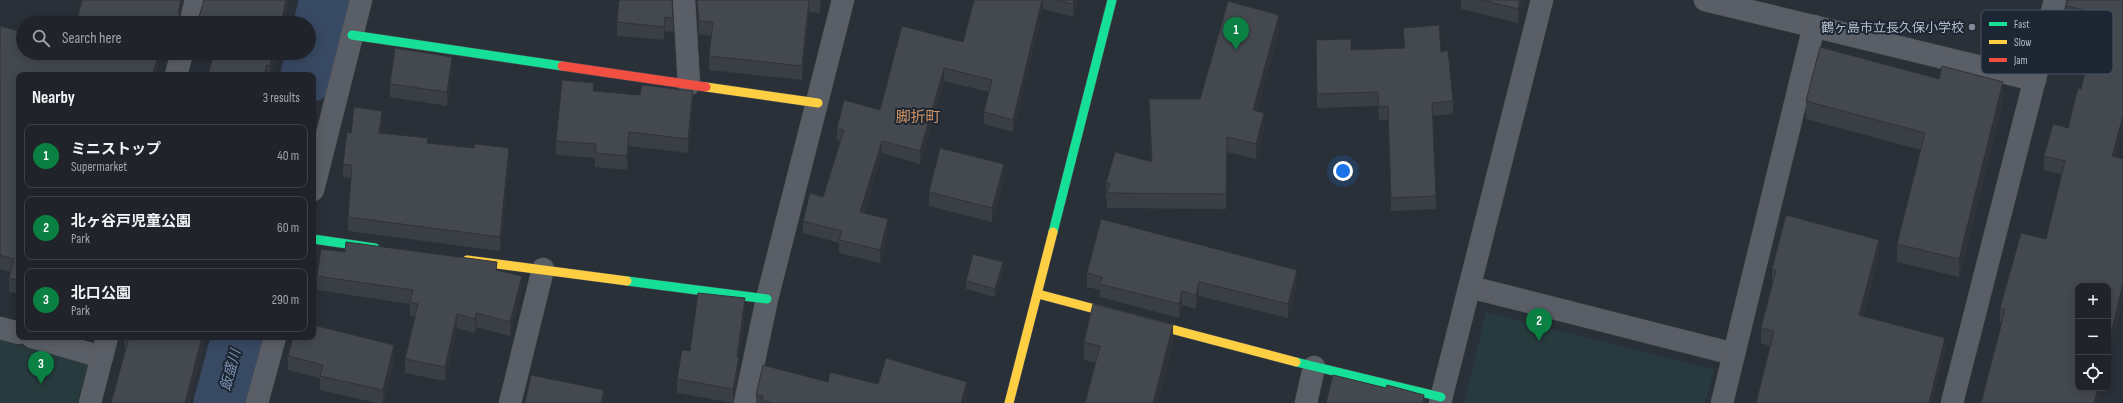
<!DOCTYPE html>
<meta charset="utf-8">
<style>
body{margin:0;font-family:"Sofia Sans Condensed","Noto Sans JP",sans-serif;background:#2d3036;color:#f1f3f6}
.controls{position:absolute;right:12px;bottom:12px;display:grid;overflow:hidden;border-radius:8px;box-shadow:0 2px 10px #0003}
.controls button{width:36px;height:36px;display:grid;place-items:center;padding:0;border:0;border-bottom:1px solid #3d4147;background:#20242a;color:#f1f3f6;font:20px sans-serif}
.you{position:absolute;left:1343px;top:171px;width:14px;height:14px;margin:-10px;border:3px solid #fff;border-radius:50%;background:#1a73e8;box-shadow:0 0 0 6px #1a73e833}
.badge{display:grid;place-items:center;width:26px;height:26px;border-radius:50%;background:#0b8043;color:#fff;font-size:13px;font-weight:700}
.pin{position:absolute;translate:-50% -33px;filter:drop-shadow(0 1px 2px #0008)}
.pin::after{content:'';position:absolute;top:21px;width:14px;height:12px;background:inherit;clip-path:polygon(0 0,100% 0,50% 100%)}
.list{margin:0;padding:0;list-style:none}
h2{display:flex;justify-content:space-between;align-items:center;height:52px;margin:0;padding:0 16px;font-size:17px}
h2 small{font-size:13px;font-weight:400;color:#a2a4a8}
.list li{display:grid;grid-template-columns:26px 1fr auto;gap:12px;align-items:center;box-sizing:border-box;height:64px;margin:0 8px 8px;padding:0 8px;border:1px solid #3d4147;border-radius:8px}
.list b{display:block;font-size:15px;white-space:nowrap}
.list p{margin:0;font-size:13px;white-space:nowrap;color:#a2a4a8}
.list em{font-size:13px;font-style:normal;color:#a2a4a8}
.icon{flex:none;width:22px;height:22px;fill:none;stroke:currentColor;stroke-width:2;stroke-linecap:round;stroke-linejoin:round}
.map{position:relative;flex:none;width:2123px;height:403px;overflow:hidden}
.search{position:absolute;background:#20242a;box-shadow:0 2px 10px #0003;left:16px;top:16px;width:300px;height:44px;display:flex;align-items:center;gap:10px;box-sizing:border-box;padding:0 14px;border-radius:22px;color:#a2a4a8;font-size:15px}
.panel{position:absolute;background:#20242a;box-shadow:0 2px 10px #0003;left:16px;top:72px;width:300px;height:268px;border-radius:8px}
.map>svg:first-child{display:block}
.green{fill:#273a3e}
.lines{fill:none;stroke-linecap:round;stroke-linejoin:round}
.river{stroke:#384963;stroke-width:55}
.street-casing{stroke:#484c53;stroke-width:23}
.fast-casing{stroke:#484c53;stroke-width:10}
.slow-casing{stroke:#484c53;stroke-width:10}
.jam-casing{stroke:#484c53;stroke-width:10}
.street{stroke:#5a5e66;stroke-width:22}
.fast{stroke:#16e098;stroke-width:9}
.slow{stroke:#ffcf43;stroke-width:9}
.jam{stroke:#f24e42;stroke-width:9}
.wall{fill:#3a3f45}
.shaded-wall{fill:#303338}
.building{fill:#444950;stroke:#303338}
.poi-dot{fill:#848b96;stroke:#1d2633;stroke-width:1.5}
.labels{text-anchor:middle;stroke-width:4;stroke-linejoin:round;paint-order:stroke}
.poi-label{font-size:13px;fill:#b4bcc9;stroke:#1d2633;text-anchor:end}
.water-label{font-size:14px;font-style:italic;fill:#7c92b1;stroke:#1d2633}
.quarter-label{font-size:15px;fill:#d59563;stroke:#1d2633}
.key{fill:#1d2633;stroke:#4a5360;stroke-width:1}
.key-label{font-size:11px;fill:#b4bcc9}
</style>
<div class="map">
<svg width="2123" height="403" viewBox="0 0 2123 403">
<rect width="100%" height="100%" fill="#2a3038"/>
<!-- green -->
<g class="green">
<path d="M 1486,312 L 1714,370 L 1705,403 L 1464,403 Z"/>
<path d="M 0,340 L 88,365 L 77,403 L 0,403 Z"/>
</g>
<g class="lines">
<!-- river -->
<g class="river">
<path d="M 308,75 L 327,0"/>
<path d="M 221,403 L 239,337"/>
</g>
<defs>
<g id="street">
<path d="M 684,0 L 689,84"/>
<path d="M 1705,0 L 2035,80"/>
<path d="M 190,23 L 196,0"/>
<path d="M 176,75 L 182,53"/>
<path d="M 313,190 L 361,0"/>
<path d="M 1470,287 L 1734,354"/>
<path d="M 0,328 L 19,333"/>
<path d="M 32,337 L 102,357"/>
<path d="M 90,403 L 107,337"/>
<path d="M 257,403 L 275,337"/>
<path d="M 510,403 L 543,269"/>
<path d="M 745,403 L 767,299 L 843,0"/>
<path d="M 1306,403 L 1314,367"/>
<path d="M 1440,403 L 1542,0"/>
<path d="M 1722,403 L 1814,26"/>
<path d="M 1952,403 L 2055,0"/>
</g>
<g id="fast">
<path d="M 352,35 L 562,66"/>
<path d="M 1053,232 L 1112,0"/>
<path d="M 313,239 L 375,248"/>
<path d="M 627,281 L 767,299"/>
<path d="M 1296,362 L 1441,397"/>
</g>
<g id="slow">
<path d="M 706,87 L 818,103"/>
<path d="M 467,260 L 627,281"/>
<path d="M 1038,294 L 1296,362"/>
<path d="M 1009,403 L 1053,232"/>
</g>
<path id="jam" d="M 562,66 L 706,87"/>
</defs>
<!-- street casing -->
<use href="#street" class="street-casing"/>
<!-- fast casing -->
<use href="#fast" class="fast-casing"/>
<!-- slow casing -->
<use href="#slow" class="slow-casing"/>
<!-- jam casing -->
<use href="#jam" class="jam-casing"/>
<!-- street -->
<use href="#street" class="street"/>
<!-- fast -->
<use href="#fast" class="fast"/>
<!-- slow -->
<use href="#slow" class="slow"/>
<!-- jam -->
<use href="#jam" class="jam"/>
</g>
<!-- wall -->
<g class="wall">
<path d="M 619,0 L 673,18 L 673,32 L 665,31 L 664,40 L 617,36 L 617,22 Z"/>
<path d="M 697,0 L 821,0 L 820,13 L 809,12 L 802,80 L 709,70 L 709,56 L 711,36 L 699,34 Z"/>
<path d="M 974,0 L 1078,0 L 1073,17 L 1043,9 L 1013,132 L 984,124 L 984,112 L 989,92 L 944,81 L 920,164 L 882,153 L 864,213 L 888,231 L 880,263 L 839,253 L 839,243 L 803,233 L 803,221 L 823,197 L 840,141 L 837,140 L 837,128 L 880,110 L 963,42 Z"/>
<path d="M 1461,0 L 1524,0 L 1518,23 L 1461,9 Z"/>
<path d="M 2123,0 L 2116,157 L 2123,297 L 2108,360 L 2108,286 L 2078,388 L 2101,388 L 2098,403 L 1981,403 L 2002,323 L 2000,322 L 2000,308 L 2046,239 L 2062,174 L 2044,170 L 2044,156 L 2068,128 L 2081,89 L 2096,27 L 2066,20 L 2066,6 Z"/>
<path d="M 0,26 L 19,75 L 19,294 L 9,292 L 9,278 L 10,272 L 0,269 Z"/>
<path d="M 1403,28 L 1441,52 L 1453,101 L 1453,114 L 1433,116 L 1436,209 L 1391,211 L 1388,120 L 1379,120 L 1378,106 L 1317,108 L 1316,40 L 1351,50 L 1404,48 Z"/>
<path d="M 1279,31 L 1257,111 L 1264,128 L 1256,159 L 1227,152 L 1226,209 L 1107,208 L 1107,199 L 1106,199 L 1106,183 L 1151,162 L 1149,99 L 1200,99 Z"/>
<path d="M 214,53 L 277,53 L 271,75 L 208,75 Z"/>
<path d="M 452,70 L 447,106 L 390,97 L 390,84 Z"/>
<path d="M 1939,79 L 2003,100 L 1959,277 L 1897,262 L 1897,244 L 1921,150 L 1806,119 L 1806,101 Z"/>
<path d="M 594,91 L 693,105 L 688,153 L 629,146 L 627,170 L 595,167 L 595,158 L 556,155 L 556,141 Z"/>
<path d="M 382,124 L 381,133 L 428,143 L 509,162 L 500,251 L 348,231 L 348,217 L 351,178 L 343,177 L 343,164 L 351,133 Z"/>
<path d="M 1004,178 L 992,222 L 929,206 L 929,192 Z"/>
<path d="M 345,252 L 497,270 L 522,290 L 510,336 L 476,327 L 475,333 L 457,328 L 445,381 L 405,373 L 405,359 L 415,317 L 410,316 L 410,304 L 317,290 L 317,276 Z"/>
<path d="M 1879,255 L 1863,316 L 1945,353 L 1770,346 L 1761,343 L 1761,328 L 1772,284 L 1772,269 Z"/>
<path d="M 1003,269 L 995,297 L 966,289 L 966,281 Z"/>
<path d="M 1087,273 L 1297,284 L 1288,318 L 1199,296 L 1196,309 L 1182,305 L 1179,318 L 1100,297 L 1100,290 L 1087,287 Z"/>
<path d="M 745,312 L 739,357 L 739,371 L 733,403 L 677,393 L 677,379 L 690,351 Z"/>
<path d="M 124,337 L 205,337 L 189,403 L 126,347 L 124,347 Z"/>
<path d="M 1084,342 L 1173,343 L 1157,403 L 1085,403 L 1095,363 L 1084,359 Z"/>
<path d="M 288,356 L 394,359 L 383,403 L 377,403 L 320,390 L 320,378 L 288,370 Z"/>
<path d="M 828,382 L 878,384 L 967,395 L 965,403 L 756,403 L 756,395 Z"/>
</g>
<!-- shaded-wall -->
<g class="shaded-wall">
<path d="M 181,0 L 184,0 L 179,23 L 178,12 Z"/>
<path d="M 286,0 L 290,0 L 284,23 L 281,23 Z"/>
<path d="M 809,0 L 809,12 L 802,80 L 802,66 Z"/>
<path d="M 820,0 L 821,0 L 820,13 Z"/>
<path d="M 1042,0 L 1043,0 L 1043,9 L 1013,132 L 1013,120 Z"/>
<path d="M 1074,0 L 1078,0 L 1073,17 L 1073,4 Z"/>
<path d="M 1520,0 L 1524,0 L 1518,23 L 1518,9 Z"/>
<path d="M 1279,15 L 1279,31 L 1253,126 L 1253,110 Z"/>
<path d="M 665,17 L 665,31 L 664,40 L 664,27 Z"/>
<path d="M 159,53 L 162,53 L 156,75 L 152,75 Z"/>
<path d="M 273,53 L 277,53 L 271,75 L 270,75 L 270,66 Z"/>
<path d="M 452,57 L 452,70 L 447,106 L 447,92 Z"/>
<path d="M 267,65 L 267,75 L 264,75 Z"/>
<path d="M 944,68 L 944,81 L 920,164 L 920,151 Z"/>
<path d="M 2003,82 L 2003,100 L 1959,277 L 1959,259 Z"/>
<path d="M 693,91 L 693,105 L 688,153 L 688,139 Z"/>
<path d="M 382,111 L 382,124 L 379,146 L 379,133 Z"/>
<path d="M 1264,113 L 1264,128 L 1256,159 L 1256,144 Z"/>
<path d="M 2123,116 L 2123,130 L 2112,170 L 2112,156 Z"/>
<path d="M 629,132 L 629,146 L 627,170 L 627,156 Z"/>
<path d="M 882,141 L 882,153 L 860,224 L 860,212 Z"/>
<path d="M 509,148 L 509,162 L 500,251 L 500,237 Z"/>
<path d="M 1004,164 L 1004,178 L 992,222 L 992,208 Z"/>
<path d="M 888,219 L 888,231 L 880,263 L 880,250 Z"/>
<path d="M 1879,240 L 1879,255 L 1859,330 L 1859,315 Z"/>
<path d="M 1003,262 L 1003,269 L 995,297 L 995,289 Z"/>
<path d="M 1297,270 L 1297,284 L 1288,318 L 1288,304 Z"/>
<path d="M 522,276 L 522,290 L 510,336 L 510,322 Z"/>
<path d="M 1199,282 L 1199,296 L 1196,309 L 1196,295 Z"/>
<path d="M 2123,283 L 2123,297 L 2108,359 L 2108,346 Z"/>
<path d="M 1182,291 L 1182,305 L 1179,318 L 1179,304 Z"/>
<path d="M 745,298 L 745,312 L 739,357 L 739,371 L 733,403 L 733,389 Z"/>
<path d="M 476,313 L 476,327 L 475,333 L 475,319 Z"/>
<path d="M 457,314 L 457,328 L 445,381 L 445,367 Z"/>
<path d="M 1173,325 L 1173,343 L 1157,403 L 1153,403 Z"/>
<path d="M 202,337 L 205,337 L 189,403 L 185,403 Z"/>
<path d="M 1945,338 L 1945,353 L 1932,403 L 1929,403 Z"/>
<path d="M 394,345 L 394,359 L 383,403 L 383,390 Z"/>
<path d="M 967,382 L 967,395 L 965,403 L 961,403 Z"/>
<path d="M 2098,388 L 2101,388 L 2098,403 L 2094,403 Z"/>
<path d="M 604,390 L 604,403 L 601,403 Z"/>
<path d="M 1424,395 L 1424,403 L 1423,403 Z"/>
</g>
<!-- building -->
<g class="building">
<path d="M 82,0 L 181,0 L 178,12 L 181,18 L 187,21 L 194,21 L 199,17 L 204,0 L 286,0 L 281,23 L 76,23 Z"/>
<path d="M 619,0 L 672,0 L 673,18 L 665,17 L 664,27 L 617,22 Z"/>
<path d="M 697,0 L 809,0 L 802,66 L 709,56 L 713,22 L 699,21 Z"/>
<path d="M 974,0 L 1042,0 L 1013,120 L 984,112 L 992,80 L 944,68 L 920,151 L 882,141 L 860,212 L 888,219 L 880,250 L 839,240 L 842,231 L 803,221 L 810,193 L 823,197 L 844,130 L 837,128 L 844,100 L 880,110 L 902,26 L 963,42 Z"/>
<path d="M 1056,0 L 1074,0 L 1073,4 Z"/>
<path d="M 1482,0 L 1520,0 L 1518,9 Z"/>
<path d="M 2068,0 L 2123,0 L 2123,116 L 2112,156 L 2123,159 L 2123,283 L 2108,346 L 2108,286 L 2078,286 L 2078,388 L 2098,388 L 2094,403 L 2102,403 L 1981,403 L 2005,310 L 2000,308 L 2021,233 L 2046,239 L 2065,161 L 2044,156 L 2053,124 L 2068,128 L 2078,88 L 2081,89 L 2099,13 L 2066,6 Z"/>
<path d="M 1228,1 L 1279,15 L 1253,110 L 1264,113 L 1256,144 L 1227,137 L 1226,194 L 1107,193 L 1110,184 L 1106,183 L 1115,152 L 1152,162 L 1149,99 L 1200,99 Z"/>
<path d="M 1439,25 L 1441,52 L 1448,50 L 1453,101 L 1432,103 L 1436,196 L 1391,198 L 1388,106 L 1379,107 L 1378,92 L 1317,94 L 1316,40 L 1351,39 L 1351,50 L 1405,48 L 1403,28 Z"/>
<path d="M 0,26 L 23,32 L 23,53 L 159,53 L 152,75 L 19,75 L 19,280 L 9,278 L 14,259 L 0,255 Z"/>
<path d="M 1820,47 L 1939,79 L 1942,66 L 2003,82 L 1959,259 L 1897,244 L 1925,133 L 1806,101 Z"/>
<path d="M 395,48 L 452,57 L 447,92 L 390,84 Z"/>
<path d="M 214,53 L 273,53 L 270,66 L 267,65 L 264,75 L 208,75 Z"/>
<path d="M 562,80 L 594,83 L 593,91 L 640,95 L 642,85 L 693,91 L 688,139 L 629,132 L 627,156 L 595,153 L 596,144 L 556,141 Z"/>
<path d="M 354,107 L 382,111 L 379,133 L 428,138 L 427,143 L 474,148 L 475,144 L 509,148 L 500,237 L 348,217 L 352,165 L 343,164 L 347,132 L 351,133 Z"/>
<path d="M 940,148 L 1004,164 L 992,208 L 929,192 Z"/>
<path d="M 1786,215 L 1879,240 L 1859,315 L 1945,338 L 1929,403 L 1756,403 L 1774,331 L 1761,328 L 1776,270 L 1772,269 Z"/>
<path d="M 1101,219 L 1297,270 L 1288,304 L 1199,282 L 1196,295 L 1182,291 L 1179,304 L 1100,284 L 1102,277 L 1087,273 Z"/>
<path d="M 346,242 L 497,262 L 496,270 L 522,276 L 510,322 L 476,313 L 475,319 L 457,314 L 445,367 L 405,359 L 418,304 L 410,302 L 413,290 L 317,276 L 321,249 L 345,252 Z"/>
<path d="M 973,254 L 1003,262 L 995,289 L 966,281 Z"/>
<path d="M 698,293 L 745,298 L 737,357 L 739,357 L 733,389 L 677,379 L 682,350 L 690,351 Z"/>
<path d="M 1093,304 L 1173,325 L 1153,403 L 1085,403 L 1100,346 L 1084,342 Z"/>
<path d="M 313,325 L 394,345 L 383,390 L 320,376 L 323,365 L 288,356 L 293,337 L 313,337 Z"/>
<path d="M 129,337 L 202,337 L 185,403 L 111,403 Z"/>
<path d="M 886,358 L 967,382 L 961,403 L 772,403 L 762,400 L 763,396 L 756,395 L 763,365 L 828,382 L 830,372 L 878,384 Z"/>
<path d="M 531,375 L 604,390 L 601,403 L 525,403 Z"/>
<path d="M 1333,375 L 1386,388 L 1387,385 L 1424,395 L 1423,403 L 1326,403 Z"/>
</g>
<!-- markers -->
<circle class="poi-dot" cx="1972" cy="27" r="4"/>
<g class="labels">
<!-- poi labels -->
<g class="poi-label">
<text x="1964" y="32">鶴ヶ島市立長久保小学校</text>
</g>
<!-- water labels -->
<g class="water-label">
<text transform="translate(230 370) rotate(-75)" y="5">飯盛川</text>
</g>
<!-- quarter labels -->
<g class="quarter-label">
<text x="918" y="122">脚折町</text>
</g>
</g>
<!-- legend -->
<rect x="1981" y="10" width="132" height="64" rx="6" class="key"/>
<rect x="1989" y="22" width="18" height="4" fill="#16e098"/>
<rect x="1989" y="40" width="18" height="4" fill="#ffcf43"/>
<rect x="1989" y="58" width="18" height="4" fill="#f24e42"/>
<g class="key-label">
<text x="2014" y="28">Fast</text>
<text x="2014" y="46">Slow</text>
<text x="2014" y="64">Jam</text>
</g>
</svg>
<div class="controls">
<button>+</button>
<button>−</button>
<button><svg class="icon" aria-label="locate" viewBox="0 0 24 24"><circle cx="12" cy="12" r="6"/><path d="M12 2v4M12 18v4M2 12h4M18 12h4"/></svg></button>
</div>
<div class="you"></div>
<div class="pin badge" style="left:1236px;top:50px">1</div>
<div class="pin badge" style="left:1539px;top:341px">2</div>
<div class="pin badge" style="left:41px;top:384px">3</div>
<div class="search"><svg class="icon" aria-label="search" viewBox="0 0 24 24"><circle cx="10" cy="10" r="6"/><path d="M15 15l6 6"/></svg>Search here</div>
<section class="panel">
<h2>Nearby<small>3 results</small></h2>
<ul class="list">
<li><span class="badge">1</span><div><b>ミニストップ</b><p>Supermarket</p></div><em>40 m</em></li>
<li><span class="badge">2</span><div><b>北ヶ谷戸児童公園</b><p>Park</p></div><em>60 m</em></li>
<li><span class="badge">3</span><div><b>北口公園</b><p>Park</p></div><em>290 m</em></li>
</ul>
</section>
</div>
